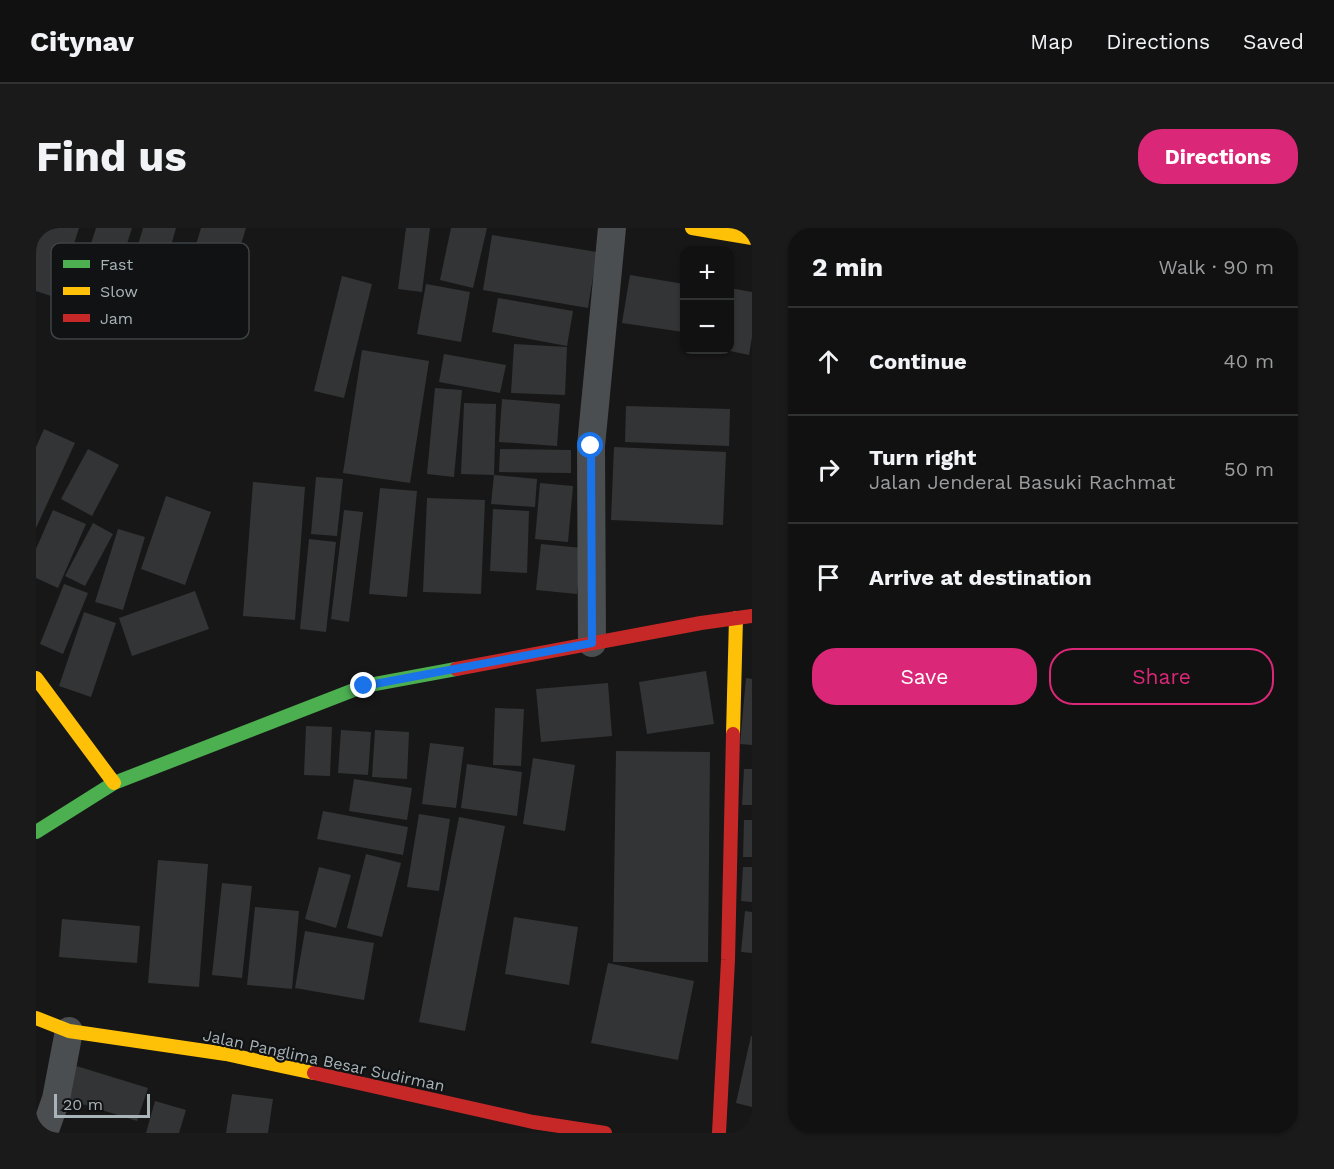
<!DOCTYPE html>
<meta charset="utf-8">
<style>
body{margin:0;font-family:"Work Sans",sans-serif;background:#1a1a1a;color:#f1f3f6}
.controls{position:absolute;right:18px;top:18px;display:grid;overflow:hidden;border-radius:12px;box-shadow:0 2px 4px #0004}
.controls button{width:54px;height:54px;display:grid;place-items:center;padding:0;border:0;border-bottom:2px solid #303131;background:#111;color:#f1f3f6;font:30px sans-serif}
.scale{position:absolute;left:18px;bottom:15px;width:96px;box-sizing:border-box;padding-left:6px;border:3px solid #a8b4b8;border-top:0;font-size:16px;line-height:21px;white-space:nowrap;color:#a8b4b8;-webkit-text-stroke:4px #111213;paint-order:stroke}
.stop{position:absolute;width:18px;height:18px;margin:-14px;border:4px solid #1a73e8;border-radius:50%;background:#fff}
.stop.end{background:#1a73e8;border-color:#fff;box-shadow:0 2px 6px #0008}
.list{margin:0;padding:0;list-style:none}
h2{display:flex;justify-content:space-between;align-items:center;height:78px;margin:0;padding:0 24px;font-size:26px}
h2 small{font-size:20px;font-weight:400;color:#9c9d9f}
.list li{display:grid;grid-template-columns:39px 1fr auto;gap:18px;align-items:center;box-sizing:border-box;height:108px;padding:0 24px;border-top:2px solid #303131}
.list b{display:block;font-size:22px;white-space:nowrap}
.list p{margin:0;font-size:20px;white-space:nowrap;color:#9c9d9f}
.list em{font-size:20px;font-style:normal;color:#9c9d9f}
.actions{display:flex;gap:12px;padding:18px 24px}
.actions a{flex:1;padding:14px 0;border:2px solid #db2777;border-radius:24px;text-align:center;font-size:21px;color:#db2777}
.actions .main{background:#db2777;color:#fff}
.icon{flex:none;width:33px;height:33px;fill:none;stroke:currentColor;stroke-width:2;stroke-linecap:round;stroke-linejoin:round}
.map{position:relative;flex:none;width:716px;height:905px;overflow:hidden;border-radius:24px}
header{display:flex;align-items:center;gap:36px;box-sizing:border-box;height:84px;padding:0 30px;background:#111;border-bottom:2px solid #303131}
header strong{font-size:28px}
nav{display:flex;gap:33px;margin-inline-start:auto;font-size:21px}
.intro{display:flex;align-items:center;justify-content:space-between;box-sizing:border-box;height:144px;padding:0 36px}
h1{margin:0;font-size:42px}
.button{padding:15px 27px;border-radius:24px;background:#db2777;color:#fff;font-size:21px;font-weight:700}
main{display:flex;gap:36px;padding:0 36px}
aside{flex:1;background:#111;border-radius:24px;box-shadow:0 2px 4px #0004}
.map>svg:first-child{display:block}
.building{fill:#333435}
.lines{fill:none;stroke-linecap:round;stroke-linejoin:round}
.street{stroke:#4b4e50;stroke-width:28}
.fast{stroke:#4caf50;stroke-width:14}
.slow{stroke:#ffc107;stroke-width:14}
.jam{stroke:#c62828;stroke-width:14}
.route{stroke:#1a73e8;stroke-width:8}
.labels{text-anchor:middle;stroke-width:4.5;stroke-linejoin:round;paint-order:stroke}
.street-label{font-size:16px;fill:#a8b4b8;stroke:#111213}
.key{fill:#111213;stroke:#3e4345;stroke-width:1.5}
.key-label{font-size:16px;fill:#a8b4b8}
</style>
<header>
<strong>Citynav</strong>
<nav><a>Map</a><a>Directions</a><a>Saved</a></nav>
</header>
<div class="intro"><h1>Find us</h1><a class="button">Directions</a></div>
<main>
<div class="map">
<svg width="716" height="905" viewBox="0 0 716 905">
<rect width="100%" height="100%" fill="#171717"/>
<!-- building -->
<g class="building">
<path d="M 0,0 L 43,0 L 21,70 L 0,63 Z"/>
<path d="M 60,0 L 96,0 L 77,60 L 44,50 Z"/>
<path d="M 107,0 L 140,0 L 130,36 L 99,27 Z"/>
<path d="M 165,0 L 210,0 L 187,75 L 146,63 Z"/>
<path d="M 370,0 L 394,0 L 386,64 L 362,61 Z"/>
<path d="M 415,0 L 451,0 L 437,60 L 404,52 Z"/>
<path d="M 456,7 L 561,24 L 552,80 L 447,62 Z"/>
<path d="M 594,47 L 648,56 L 647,104 L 586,95 Z"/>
<path d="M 306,48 L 336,56 L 308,170 L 278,163 Z"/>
<path d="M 390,56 L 434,64 L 425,114 L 381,106 Z"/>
<path d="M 694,60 L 716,64 L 716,109 L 713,127 L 694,123 Z"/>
<path d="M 462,70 L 537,83 L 531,118 L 456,104 Z"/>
<path d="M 478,116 L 531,119 L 529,167 L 475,165 Z"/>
<path d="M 326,122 L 393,133 L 374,255 L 307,245 Z"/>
<path d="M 408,126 L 470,137 L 464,165 L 403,154 Z"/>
<path d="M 399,160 L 426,162 L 418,249 L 391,246 Z"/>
<path d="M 466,171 L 524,176 L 521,218 L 463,214 Z"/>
<path d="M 428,175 L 460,176 L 458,247 L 425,246 Z"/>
<path d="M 590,178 L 694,181 L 693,218 L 589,214 Z"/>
<path d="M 8,201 L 39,215 L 0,300 L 0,219 Z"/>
<path d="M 578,219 L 690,224 L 687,297 L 575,292 Z"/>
<path d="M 52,221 L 83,237 L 56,288 L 25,271 Z"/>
<path d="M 464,221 L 535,222 L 535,245 L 463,244 Z"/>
<path d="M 458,247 L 501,251 L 499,279 L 455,276 Z"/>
<path d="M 280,249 L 307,251 L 301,308 L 275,306 Z"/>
<path d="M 217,254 L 269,259 L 259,392 L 207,388 Z"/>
<path d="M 504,255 L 537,258 L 532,314 L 499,311 Z"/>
<path d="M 344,260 L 381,263 L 371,369 L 333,366 Z"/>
<path d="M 130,268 L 175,284 L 149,357 L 105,341 Z"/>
<path d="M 391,270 L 449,272 L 445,366 L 387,364 Z"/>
<path d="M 457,281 L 493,283 L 491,345 L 454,343 Z"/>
<path d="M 17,282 L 50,296 L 22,360 L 0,350 L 0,321 Z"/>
<path d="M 308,282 L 327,284 L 313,394 L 295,391 Z"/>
<path d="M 57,295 L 77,306 L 49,358 L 29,348 Z"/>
<path d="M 82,301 L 109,309 L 87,382 L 59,374 Z"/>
<path d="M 273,311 L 300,314 L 290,404 L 264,401 Z"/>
<path d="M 505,316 L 546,320 L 541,366 L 500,362 Z"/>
<path d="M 28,356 L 52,365 L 27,426 L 4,416 Z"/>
<path d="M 159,363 L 173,401 L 96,428 L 83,390 Z"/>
<path d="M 48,384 L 80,395 L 55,469 L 23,458 Z"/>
<path d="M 670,443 L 678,496 L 611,506 L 603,454 Z"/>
<path d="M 710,450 L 716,451 L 716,517 L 704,516 Z"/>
<path d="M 572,455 L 576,508 L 505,514 L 500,461 Z"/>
<path d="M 459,480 L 488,481 L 485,538 L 457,537 Z"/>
<path d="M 270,498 L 296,499 L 294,548 L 268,547 Z"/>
<path d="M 305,502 L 335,504 L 332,547 L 302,545 Z"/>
<path d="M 339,502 L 373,504 L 371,551 L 336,549 Z"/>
<path d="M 394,515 L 428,519 L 420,580 L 386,576 Z"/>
<path d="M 580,523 L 674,524 L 672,734 L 577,734 Z"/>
<path d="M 497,530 L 539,537 L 529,603 L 487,596 Z"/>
<path d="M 431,536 L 486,544 L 481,588 L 425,580 Z"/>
<path d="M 708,541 L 716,541 L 716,577 L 706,577 Z"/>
<path d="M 318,551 L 376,560 L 371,592 L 313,583 Z"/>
<path d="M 287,583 L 372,599 L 367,627 L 281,611 Z"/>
<path d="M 383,586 L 414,591 L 403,663 L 371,659 Z"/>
<path d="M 423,589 L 469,598 L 429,803 L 383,794 Z"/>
<path d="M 708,592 L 716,592 L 716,629 L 707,629 Z"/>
<path d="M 330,626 L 365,635 L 346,709 L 311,700 Z"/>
<path d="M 122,632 L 172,636 L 163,759 L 112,755 Z"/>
<path d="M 283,639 L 315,647 L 300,700 L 269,691 Z"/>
<path d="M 707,639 L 716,639 L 716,674 L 705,673 Z"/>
<path d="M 186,655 L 216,658 L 206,750 L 176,747 Z"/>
<path d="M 219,679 L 263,683 L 256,761 L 211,757 Z"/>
<path d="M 709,683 L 716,684 L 716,725 L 705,724 Z"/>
<path d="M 478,689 L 542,699 L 533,757 L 469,746 Z"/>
<path d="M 26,691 L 104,698 L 101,735 L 23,729 Z"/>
<path d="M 269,703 L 338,715 L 328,772 L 259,760 Z"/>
<path d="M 572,735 L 658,753 L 642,832 L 555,815 Z"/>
<path d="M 715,808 L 716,808 L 716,879 L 700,875 Z"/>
<path d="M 37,837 L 112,860 L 101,893 L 27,870 Z"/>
<path d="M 196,866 L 237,871 L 232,905 L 190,905 Z"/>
<path d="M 119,873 L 150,882 L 143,905 L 110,905 Z"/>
</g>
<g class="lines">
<!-- street -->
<g class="street">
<path d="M 556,415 L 555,218 L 576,0"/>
<path d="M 8,905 L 20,871 L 33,803"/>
</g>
<!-- fast -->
<path class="fast" d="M 0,604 L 78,555 L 328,458 L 420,441"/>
<!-- slow -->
<g class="slow">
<path d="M 656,0 L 716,10"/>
<path d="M 0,450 L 78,555"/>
<path d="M 697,506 L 700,390"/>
<path d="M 0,790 L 33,803 L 190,826 L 278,845"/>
</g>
<!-- jam -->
<g class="jam">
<path d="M 420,441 L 665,395 L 716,388"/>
<path d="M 278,845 L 497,894 L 569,905"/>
<path d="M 683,905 L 692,732 L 697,506"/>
</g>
</g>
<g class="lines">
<!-- route -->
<path class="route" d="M 328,458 L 556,415 L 555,218"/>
</g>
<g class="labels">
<!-- street labels -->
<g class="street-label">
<text transform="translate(288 832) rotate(12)" y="6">Jalan Panglima Besar Sudirman</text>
</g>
</g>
<!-- legend -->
<rect x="15" y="15" width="198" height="96" rx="9" class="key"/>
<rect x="27" y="32" width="27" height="8" fill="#4caf50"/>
<rect x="27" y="59" width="27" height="8" fill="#ffc107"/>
<rect x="27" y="86" width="27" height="8" fill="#c62828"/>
<g class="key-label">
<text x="64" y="42">Fast</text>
<text x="64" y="69">Slow</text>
<text x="64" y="96">Jam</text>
</g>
</svg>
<div class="controls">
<button>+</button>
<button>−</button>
</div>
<div class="scale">20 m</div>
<div class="stop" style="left:555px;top:218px"></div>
<div class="stop end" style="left:328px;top:458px"></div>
</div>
<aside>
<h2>2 min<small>Walk · 90 m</small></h2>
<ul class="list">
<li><svg class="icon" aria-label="ahead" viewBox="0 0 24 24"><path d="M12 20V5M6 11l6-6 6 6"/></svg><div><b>Continue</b></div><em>40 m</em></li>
<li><svg class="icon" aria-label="right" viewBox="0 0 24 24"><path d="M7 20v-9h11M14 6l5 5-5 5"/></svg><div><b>Turn right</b><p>Jalan Jenderal Basuki Rachmat</p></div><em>50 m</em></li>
<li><svg class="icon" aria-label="arrive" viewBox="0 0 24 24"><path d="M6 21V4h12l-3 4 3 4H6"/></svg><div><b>Arrive at destination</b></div></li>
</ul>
<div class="actions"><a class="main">Save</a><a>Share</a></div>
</aside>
</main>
